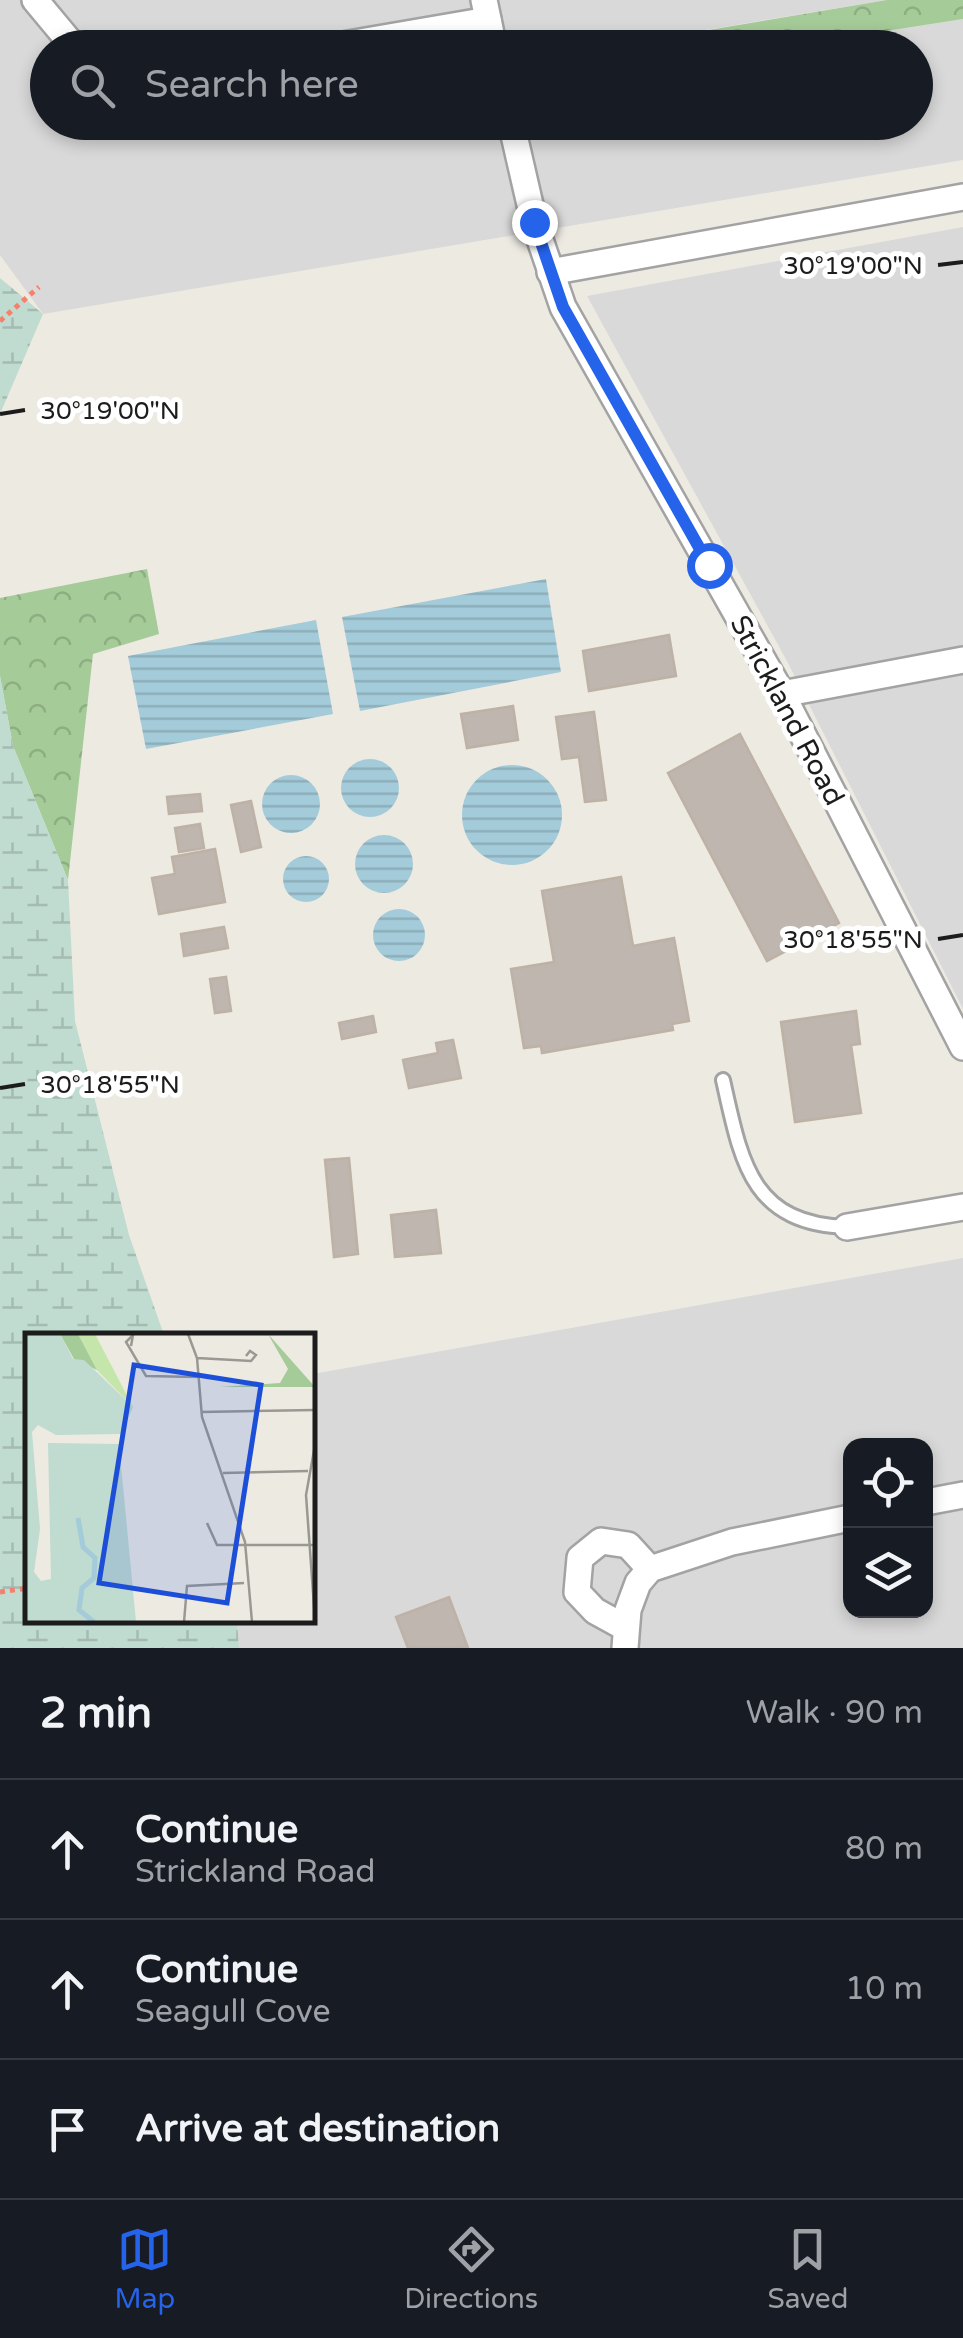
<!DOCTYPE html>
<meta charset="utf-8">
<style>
body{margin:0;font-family:"Varela Round",sans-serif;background:#242831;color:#f1f3f6}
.controls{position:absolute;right:30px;bottom:30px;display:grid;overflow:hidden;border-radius:20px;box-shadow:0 5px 15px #0003}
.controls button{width:90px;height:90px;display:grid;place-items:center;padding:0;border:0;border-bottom:2px solid #363941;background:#171b24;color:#f1f3f6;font:50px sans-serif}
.stop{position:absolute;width:30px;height:30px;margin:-22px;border:8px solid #2563eb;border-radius:50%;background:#fff}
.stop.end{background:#2563eb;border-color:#fff;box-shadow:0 2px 10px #0008}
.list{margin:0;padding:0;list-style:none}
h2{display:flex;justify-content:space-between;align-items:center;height:130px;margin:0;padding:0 40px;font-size:42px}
h2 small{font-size:32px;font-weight:400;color:#9ea1a6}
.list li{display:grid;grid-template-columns:65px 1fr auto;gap:30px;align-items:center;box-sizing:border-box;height:140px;padding:0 40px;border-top:2px solid #363941}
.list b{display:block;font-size:38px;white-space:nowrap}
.list p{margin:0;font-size:32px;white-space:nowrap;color:#9ea1a6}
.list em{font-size:32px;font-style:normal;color:#9ea1a6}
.icon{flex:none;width:55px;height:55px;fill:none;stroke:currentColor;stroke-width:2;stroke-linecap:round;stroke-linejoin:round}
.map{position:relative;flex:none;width:963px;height:1648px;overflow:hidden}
.search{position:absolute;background:#171b24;box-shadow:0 5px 15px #0003;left:30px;right:30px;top:30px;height:110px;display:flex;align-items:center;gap:25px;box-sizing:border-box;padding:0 35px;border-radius:55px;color:#9ea1a6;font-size:38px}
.sheet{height:550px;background:#171b24}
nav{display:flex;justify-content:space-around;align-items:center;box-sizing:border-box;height:140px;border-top:2px solid #363941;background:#171b24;font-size:28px;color:#9ea1a6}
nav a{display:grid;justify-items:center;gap:5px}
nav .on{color:#2563eb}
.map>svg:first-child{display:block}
.residential{fill:#dad9d9;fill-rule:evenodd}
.forest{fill:url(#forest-crowns)}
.wetland{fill:url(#wetland-marsh)}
.water{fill:url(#water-rules)}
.building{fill:#beb6af;stroke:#beb1a5;stroke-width:2.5}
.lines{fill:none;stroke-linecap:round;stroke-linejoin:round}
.service-casing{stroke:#a3a3a3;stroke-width:18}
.minor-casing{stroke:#a3a3a3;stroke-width:30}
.path{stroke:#f4806d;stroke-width:5;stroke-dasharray:5 5;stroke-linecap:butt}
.service{stroke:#fff;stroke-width:12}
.minor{stroke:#fff;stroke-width:25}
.route{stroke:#2563eb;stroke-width:12}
.ticks{fill:none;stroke:#1c1c1c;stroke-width:4}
.labels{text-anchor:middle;stroke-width:10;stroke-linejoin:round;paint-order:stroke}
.street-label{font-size:28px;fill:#1c1c1c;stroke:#fff}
.inset-river{fill:none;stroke:#a4cbd9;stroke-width:5}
.inset-road{fill:none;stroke:#999893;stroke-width:2.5}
.view{fill:#1d4ed8;fill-opacity:0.15;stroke:#1d4ed8;stroke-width:5}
.inset-edge{fill:none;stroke:#1c1c1c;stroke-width:5}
.ticks-label{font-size:25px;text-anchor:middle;fill:#1c1c1c;stroke:#fff;stroke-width:10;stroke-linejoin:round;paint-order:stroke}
</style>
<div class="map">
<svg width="963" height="1648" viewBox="0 0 963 1648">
<defs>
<pattern id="forest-crowns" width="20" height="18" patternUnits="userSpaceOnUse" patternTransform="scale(2.5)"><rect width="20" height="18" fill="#a5cb98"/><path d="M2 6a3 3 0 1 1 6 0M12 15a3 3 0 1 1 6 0" fill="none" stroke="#8dae82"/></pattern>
<pattern id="wetland-marsh" width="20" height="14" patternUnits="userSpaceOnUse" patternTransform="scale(2.5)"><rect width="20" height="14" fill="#c0dbcf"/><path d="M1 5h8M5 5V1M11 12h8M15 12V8" fill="none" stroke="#a4bbb1"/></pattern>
<pattern id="water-rules" width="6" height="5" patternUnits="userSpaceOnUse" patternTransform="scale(2.5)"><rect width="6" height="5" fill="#a4cbd9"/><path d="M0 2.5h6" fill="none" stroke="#8daeba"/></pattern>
</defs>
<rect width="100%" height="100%" fill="#edeae2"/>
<!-- residential -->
<g class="residential">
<path d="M 0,0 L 887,0 L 656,38 L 657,47 L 48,48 L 48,122 L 916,122 L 916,48 L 784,47 L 963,19 L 963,160 L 43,314 L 0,255 Z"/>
<path d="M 963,227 L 963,1009 L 788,663 L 587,296 Z"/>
<path d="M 963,1258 L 963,1648 L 239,1648 L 237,1621 L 312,1620 L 313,1374 ZM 850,1446 L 926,1446 L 926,1610 L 850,1610 Z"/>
</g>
<!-- forest -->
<g class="forest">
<path d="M 887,0 L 963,0 L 963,19 L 784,47 L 657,47 L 655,39 Z"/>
<path d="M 147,569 L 159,634 L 93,654 L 68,880 L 13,746 L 0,676 L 0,598 Z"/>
</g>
<!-- wetland -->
<g class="wetland">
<path d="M 0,278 L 43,314 L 0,414 Z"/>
<path d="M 0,676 L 13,746 L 68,880 L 75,1021 L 129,1235 L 164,1335 L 28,1336 L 28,1620 L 237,1621 L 239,1648 L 0,1648 Z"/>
</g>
<!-- water -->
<g class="water">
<path d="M 546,579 L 561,672 L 360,711 L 342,617 Z"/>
<path d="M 316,620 L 333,714 L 146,749 L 128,656 Z"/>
<circle cx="370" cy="788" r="29"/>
<circle cx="512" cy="815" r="50"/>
<circle cx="291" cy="804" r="29"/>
<circle cx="384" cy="864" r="29"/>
<circle cx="306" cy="879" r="23"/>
<circle cx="399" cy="935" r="26"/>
</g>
<!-- building -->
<g class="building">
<path d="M 669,635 L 676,676 L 589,691 L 583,651 Z"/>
<path d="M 513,706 L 518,740 L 467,748 L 461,714 Z"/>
<path d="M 594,712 L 606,800 L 585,802 L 579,757 L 562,759 L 556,717 Z"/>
<path d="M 740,734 L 839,923 L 767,961 L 668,773 Z"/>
<path d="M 200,794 L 202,811 L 169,814 L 167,797 Z"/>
<path d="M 251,801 L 261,847 L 241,852 L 231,805 Z"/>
<path d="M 200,824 L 204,848 L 179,852 L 175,828 Z"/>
<path d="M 215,849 L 225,902 L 159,914 L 152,878 L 175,874 L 172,857 Z"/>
<path d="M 621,877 L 633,946 L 674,938 L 689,1021 L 672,1024 L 673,1030 L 542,1053 L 541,1046 L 524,1048 L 511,969 L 554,962 L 542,891 Z"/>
<path d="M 224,927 L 228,948 L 184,956 L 181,934 Z"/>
<path d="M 226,977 L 231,1011 L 215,1013 L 210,979 Z"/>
<path d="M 856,1011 L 860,1044 L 851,1045 L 861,1113 L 795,1122 L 781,1022 Z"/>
<path d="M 373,1016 L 376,1032 L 342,1039 L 339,1023 Z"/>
<path d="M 453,1040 L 461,1078 L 409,1088 L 403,1060 L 438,1053 L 436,1043 Z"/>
<path d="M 349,1158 L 358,1254 L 334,1257 L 325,1160 Z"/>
<path d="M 436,1210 L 441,1253 L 395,1257 L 391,1215 Z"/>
<path d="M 449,1597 L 468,1648 L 408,1648 L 396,1617 Z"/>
</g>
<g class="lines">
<defs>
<path id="service" d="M 723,1080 C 741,1160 750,1224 847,1227"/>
<g id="minor">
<path d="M 35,0 L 75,48"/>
<path d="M 484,0 L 494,48"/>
<path d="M 325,48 L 488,20"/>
<path d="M 511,122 L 534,222 L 563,307 L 782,694 L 963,1047"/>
<path d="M 550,272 L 963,197"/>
<path d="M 782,694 L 963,660"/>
<path d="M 847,1227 L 963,1207"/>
<path d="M 926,1502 L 963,1495"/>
<path d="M 626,1628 L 595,1611 L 577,1592 L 580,1558 L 601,1541 L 628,1545 L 650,1569"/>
<path d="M 625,1648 L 628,1610 L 638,1583 L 650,1569 L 732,1542 L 850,1518"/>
</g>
</defs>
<!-- service casing -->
<use href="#service" class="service-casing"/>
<!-- minor casing -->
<use href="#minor" class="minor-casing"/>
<!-- path -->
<g class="path">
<path d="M 0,321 L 39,287"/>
<path d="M 0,1592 L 28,1588"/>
</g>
<!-- service -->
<use href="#service" class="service"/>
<!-- minor -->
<use href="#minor" class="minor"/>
</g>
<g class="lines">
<!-- route -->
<path class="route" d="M 534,222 L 563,307 L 709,565"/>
</g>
<!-- ticks -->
<path class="ticks" d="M 938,265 L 963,262M 0,414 L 25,410M 938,939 L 963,935M 0,1088 L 25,1084"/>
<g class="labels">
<!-- street labels -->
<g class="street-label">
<text transform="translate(788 710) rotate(62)" y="10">Strickland Road</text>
</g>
</g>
<!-- overview -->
<g transform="translate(25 1333)">
<rect width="290" height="290" fill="#edeae2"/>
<path d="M 53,1 L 70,1 L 108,74 L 72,37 Z" fill="#c5e6aa"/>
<path d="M 35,1 L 53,1 L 72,37 L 49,26 ZM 243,1 L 290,54 L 195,54 L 255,50 L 263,36 Z" fill="#a5cb98"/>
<path d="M 0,1 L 35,1 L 48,26 L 59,27 L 108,74 L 96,101 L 31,102 L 13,92 L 7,99 L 15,196 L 9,239 L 16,248 L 26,246 L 23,110 L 94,111 L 111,289 L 0,289 Z" fill="#c0dbcf"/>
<path class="inset-river" d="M 53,185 L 58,214 L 70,225 L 69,245 L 57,255 L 54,277 L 69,289"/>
<path class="inset-road" d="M 163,1 L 172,25 L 177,84 L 220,209 L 227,289M 106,13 L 108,2 L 101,9 L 121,43 L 173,44M 172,25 L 226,28 L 231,22 L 225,18 L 221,23M 176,79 L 290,77M 290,112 L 281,162 L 290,287M 198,140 L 283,138M 182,190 L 192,212 L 290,212M 159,289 L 162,253 L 219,250"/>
<path class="view" d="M 109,32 L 236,52 L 202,270 L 74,250 Z"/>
<rect width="290" height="290" class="inset-edge"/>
</g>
<g class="ticks-label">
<text x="853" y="274">30°19'00"N</text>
<text x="110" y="419">30°19'00"N</text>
<text x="853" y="948">30°18'55"N</text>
<text x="110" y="1093">30°18'55"N</text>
</g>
</svg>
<div class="controls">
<button><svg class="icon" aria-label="locate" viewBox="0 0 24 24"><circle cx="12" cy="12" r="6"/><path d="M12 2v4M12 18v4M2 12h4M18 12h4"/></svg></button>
<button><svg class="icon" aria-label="layers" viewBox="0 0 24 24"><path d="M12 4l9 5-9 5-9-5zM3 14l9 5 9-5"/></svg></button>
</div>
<div class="stop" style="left:709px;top:565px"></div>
<div class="stop end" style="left:534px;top:222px"></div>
<div class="search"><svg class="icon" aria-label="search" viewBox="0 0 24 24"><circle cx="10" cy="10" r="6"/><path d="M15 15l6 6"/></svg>Search here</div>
</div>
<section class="sheet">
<h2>2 min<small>Walk · 90 m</small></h2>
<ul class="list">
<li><svg class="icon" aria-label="ahead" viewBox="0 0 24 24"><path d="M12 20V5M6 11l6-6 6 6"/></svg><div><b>Continue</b><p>Strickland Road</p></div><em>80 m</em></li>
<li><svg class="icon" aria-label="ahead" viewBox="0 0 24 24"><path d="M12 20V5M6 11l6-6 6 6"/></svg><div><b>Continue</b><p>Seagull Cove</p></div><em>10 m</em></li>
<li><svg class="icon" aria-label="arrive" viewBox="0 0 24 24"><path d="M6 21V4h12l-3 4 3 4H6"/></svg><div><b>Arrive at destination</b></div></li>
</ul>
</section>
<nav>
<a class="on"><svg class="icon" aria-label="map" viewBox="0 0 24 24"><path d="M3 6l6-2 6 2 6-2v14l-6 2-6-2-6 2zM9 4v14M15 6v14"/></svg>Map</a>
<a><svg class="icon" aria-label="directions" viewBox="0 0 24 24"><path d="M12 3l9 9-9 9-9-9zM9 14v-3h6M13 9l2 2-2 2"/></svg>Directions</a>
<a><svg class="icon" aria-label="saved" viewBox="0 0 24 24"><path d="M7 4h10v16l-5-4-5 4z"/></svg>Saved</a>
</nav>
